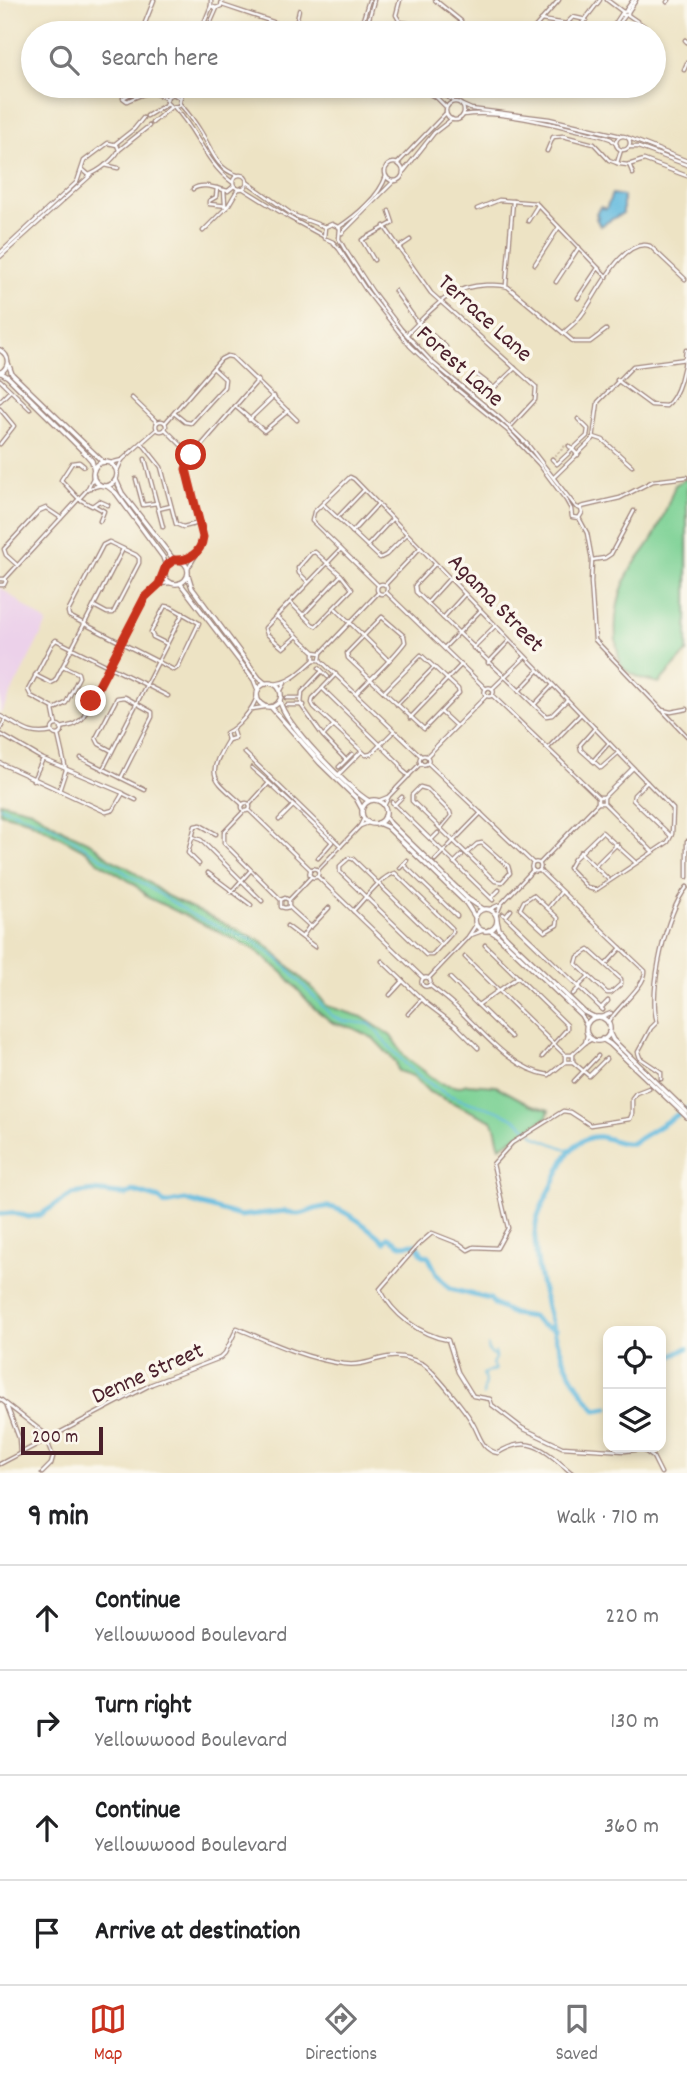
<!DOCTYPE html>
<meta charset="utf-8">
<style>
body{margin:0;font-family:Dekko,sans-serif;background:#f6f6f6;color:#202124}
.controls{position:absolute;right:21px;bottom:21px;display:grid;overflow:hidden;border-radius:14px;box-shadow:0 4px 10px #0003}
.controls button{width:63px;height:63px;display:grid;place-items:center;padding:0;border:0;border-bottom:2px solid #e0e0e0;background:#fff;color:#202124;font:35px sans-serif}
.scale{position:absolute;left:21px;bottom:18px;width:82px;box-sizing:border-box;padding-left:7px;border:4px solid #4a1f2b;border-top:0;font-size:19px;line-height:24px;white-space:nowrap;color:#4a1f2b;-webkit-text-stroke:5px #fbf7ec;paint-order:stroke}
.stop{position:absolute;width:21px;height:21px;margin:-16px;border:5px solid #c8321e;border-radius:50%;background:#fff}
.stop.end{background:#c8321e;border-color:#fff;box-shadow:0 2px 7px #0008}
.list{margin:0;padding:0;list-style:none}
h2{display:flex;justify-content:space-between;align-items:center;height:91px;margin:0;padding:0 28px;font-size:30px}
h2 small{font-size:23px;font-weight:400;color:#757577}
.list li{display:grid;grid-template-columns:46px 1fr auto;gap:21px;align-items:center;box-sizing:border-box;height:105px;padding:0 28px;border-top:2px solid #e0e0e0}
.list b{display:block;font-size:26px;white-space:nowrap}
.list p{margin:0;font-size:23px;white-space:nowrap;color:#757577}
.list em{font-size:23px;font-style:normal;color:#757577}
.icon{flex:none;width:38px;height:38px;fill:none;stroke:currentColor;stroke-width:2;stroke-linecap:round;stroke-linejoin:round}
.map{position:relative;flex:none;width:687px;height:1473px;overflow:hidden}
.search{position:absolute;background:#fff;box-shadow:0 4px 10px #0003;left:21px;right:21px;top:21px;height:77px;display:flex;align-items:center;gap:18px;box-sizing:border-box;padding:0 24px;border-radius:38px;color:#757577;font-size:26px}
.sheet{height:511px;background:#fff}
nav{display:flex;justify-content:space-around;align-items:center;box-sizing:border-box;height:98px;border-top:2px solid #e0e0e0;background:#fff;font-size:19px;color:#757577}
nav a{display:grid;justify-items:center;gap:4px}
nav .on{color:#c8321e}
.map>svg:first-child{display:block}
.built{fill:#ecd1ea}
.green{fill:#7cd194;stroke:#637860;stroke-width:2}
.water{fill:#60b9de;stroke:#556c84;stroke-width:2}
.lines{fill:none;stroke-linecap:round;stroke-linejoin:round}
.stream{stroke:#60b9de;stroke-width:2}
.river{stroke:#60b9de;stroke-width:5}
.minor-tunnel{stroke:#ccbca5;stroke-width:2.5;stroke-dasharray:2.5 1.5;stroke-linecap:butt}
.pedestrian-casing{stroke:#9c8178;stroke-width:4.5}
.minor-casing{stroke:#9c8178;stroke-width:5}
.tertiary-casing{stroke:#9c8178;stroke-width:6}
.pedestrian{stroke:#fff;stroke-width:2}
.minor{stroke:#fff;stroke-width:2.5}
.tertiary{stroke:#fff;stroke-width:3.5}
.route{stroke:#c8321e;stroke-width:9}
.labels{text-anchor:middle;stroke-width:7;stroke-linejoin:round;paint-order:stroke}
.street-label{font-size:24px;fill:#4a1f2b;stroke:#fbf7ec}
</style>
<div class="map">
<svg width="687" height="1473" viewBox="0 0 687 1473">
<rect width="100%" height="100%" fill="#fbf7ec"/>
<filter id="ink" filterUnits="userSpaceOnUse"><feTurbulence type="fractalNoise" baseFrequency=".0143" numOctaves="2"/><feDisplacementMap in="SourceGraphic" scale="14" xChannelSelector="R" yChannelSelector="G"/><feConvolveMatrix kernelMatrix="1 2 1 2 8 2 1 2 1" color-interpolation-filters="sRGB"/></filter>
<filter id="wash" filterUnits="userSpaceOnUse"><feTurbulence type="fractalNoise" baseFrequency=".00686" numOctaves="4" result="noise"/><feDisplacementMap in="SourceGraphic" scale="28" xChannelSelector="R" yChannelSelector="G"/><feGaussianBlur stdDeviation="1.57" result="paint"/><feColorMatrix in="noise" values="0 0 0 0 0 0 0 0 0 0 0 0 0 0 0 0 0 1.4 0 .05"/><feComposite in="paint" operator="in"/></filter>
<g filter="url(#wash)">
<rect width="100%" height="100%" fill="#ede3c4"/>
<!-- built -->
<path class="built" d="M 0,587 L 47,623 L 1,713 L 0,712 Z"/>
<!-- green -->
<g class="green">
<path d="M 687,478 L 687,652 L 659,683 L 642,679 L 622,668 C 611,635 614,598 632,567 C 639,557 648,547 654,536 C 663,519 669,502 675,485 Z"/>
<path d="M 0,802 L 31,810 L 65,831 L 91,843 L 110,859 L 127,867 L 167,896 L 263,942 L 315,991 L 327,1006 L 362,1017 L 391,1036 L 405,1057 L 440,1083 L 458,1087 L 467,1084 L 496,1086 L 529,1104 L 549,1110 L 547,1117 L 500,1147 C 496,1138 498,1129 492,1121 L 429,1092 L 413,1076 L 398,1071 L 396,1062 L 373,1038 L 353,1028 L 333,1023 L 314,1008 L 283,973 L 254,949 L 149,898 L 134,884 L 97,861 L 88,852 L 28,820 L 0,813 Z"/>
</g>
<!-- water -->
<path class="water" d="M 612,194 L 623,196 L 623,213 L 600,226 L 596,218 L 598,217 L 596,214 L 600,207 L 606,209 Z"/>
<g class="lines">
<!-- stream -->
<g class="stream">
<path d="M 0,807 L 48,824 L 194,916 L 253,941 L 278,959 L 331,1015 L 343,1021 L 370,1024 C 393,1051 413,1076 445,1093 C 474,1108 504,1106 528,1129"/>
<path d="M 532,1133 L 536,1137 L 569,1150"/>
<path d="M 488,1346 L 489,1352 L 495,1356"/>
<path d="M 483,1396 L 485,1382 L 483,1374 L 495,1370 L 492,1364 L 496,1356 L 495,1352"/>
</g>
<!-- river -->
<g class="river">
<path d="M 0,1214 L 13,1213 L 29,1217 L 40,1215 L 72,1194 L 94,1191 L 126,1195 L 133,1191 L 160,1199 L 165,1204 L 185,1200 L 240,1216 L 285,1211 C 305,1220 310,1206 328,1207 C 346,1208 372,1231 385,1242 L 388,1237 L 401,1245 L 416,1244 L 423,1255 L 428,1256 L 438,1276 L 450,1289 L 490,1299 L 495,1305 L 513,1314 L 532,1317 L 541,1325 L 555,1330"/>
<path d="M 661,1362 L 687,1348"/>
<path d="M 608,1408 L 596,1410 C 586,1398 576,1384 569,1370 C 554,1339 528,1252 537,1219 C 541,1206 549,1193 555,1180 C 562,1163 568,1147 586,1139 C 603,1131 615,1146 632,1143 L 687,1109"/>
</g>
</g>
</g>
<g filter="url(#ink)">
<g class="lines">
<!-- minor-tunnel -->
<path class="minor-tunnel" d="M 552,459 L 566,445 L 569,446"/>
<defs>
<path id="pedestrian" d="M 294,33 L 299,10"/>
<g id="minor">
<path d="M 211,0 L 211,6 L 216,8 L 221,6 L 222,0"/>
<path d="M 400,0 L 396,15 L 400,22 L 456,31 L 460,29 L 461,21 L 435,0"/>
<path d="M 607,0 L 623,12"/>
<path d="M 667,2 L 669,0"/>
<path d="M 222,5 L 303,32"/>
<path d="M 626,10 L 633,0"/>
<path d="M 628,12 L 636,0"/>
<path d="M 628,15 L 628,11 L 623,12 L 623,15 L 628,15 L 644,26 L 643,33"/>
<path d="M 541,20 L 580,26 L 600,0"/>
<path d="M 567,23 L 573,17 L 586,20"/>
<path d="M 143,28 L 154,0"/>
<path d="M 200,33 L 211,6"/>
<path d="M 206,33 L 217,8"/>
<path d="M 307,33 L 312,33"/>
<path d="M 359,33 L 369,0"/>
<path d="M 365,33 L 374,0"/>
<path d="M 530,33 L 559,0"/>
<path d="M 609,33 L 622,13"/>
<path d="M 612,33 L 625,16"/>
<path d="M 685,40 L 687,42"/>
<path d="M 684,70 L 687,63"/>
<path d="M 415,86 L 437,98 L 446,107"/>
<path d="M 425,86 L 453,100"/>
<path d="M 173,94 L 178,86"/>
<path d="M 167,99 C 150,89 144,93 127,101 L 123,98 C 138,89 155,81 170,94"/>
<circle cx="455" cy="111" r="9"/>
<path d="M 180,104 C 188,113 195,122 201,132 C 211,148 216,169 237,175"/>
<path d="M 462,105 L 471,109 L 549,119 L 621,136"/>
<path d="M 171,107 L 166,102 L 168,96 L 173,94 L 180,98"/>
<path d="M 175,108 C 197,131 206,163 232,182"/>
<path d="M 463,115 C 502,109 564,127 602,136 L 611,139 L 617,145"/>
<path d="M 147,116 L 167,104"/>
<path d="M 152,123 L 171,107 L 179,106 L 183,86"/>
<circle cx="623" cy="143" r="7"/>
<path d="M 629,138 L 687,161"/>
<path d="M 115,144 L 134,129 L 143,118"/>
<path d="M 629,147 L 638,147 L 687,165"/>
<path d="M 119,150 L 149,126"/>
<path d="M 547,151 L 553,137 L 563,136 L 594,144 L 609,160 L 620,164 L 628,165 L 644,160 L 687,176"/>
<circle cx="394" cy="172" r="9"/>
<path d="M 398,163 L 446,113"/>
<path d="M 617,163 L 621,150"/>
<path d="M 629,164 L 633,174"/>
<path d="M 105,165 L 118,168"/>
<path d="M 404,171 L 434,133 L 452,119"/>
<circle cx="240" cy="182" r="7"/>
<path d="M 247,182 L 293,215 L 325,227"/>
<path d="M 217,188 L 216,197 L 209,201 L 209,204 L 228,206"/>
<path d="M 242,188 L 290,218 L 323,236"/>
<path d="M 193,189 C 203,182 217,189 228,191 L 234,186"/>
<path d="M 224,190 L 225,204"/>
<path d="M 477,209 L 499,200 L 536,203 L 607,277"/>
<path d="M 528,221 L 538,205"/>
<path d="M 332,224 L 340,228 L 339,239 L 344,248 L 372,291 L 401,329 L 433,363 L 501,419 L 528,445 L 576,507 L 581,509 L 582,513 L 579,518 L 572,517 L 571,509 L 566,500 L 539,464 L 507,430 L 448,382 L 410,346 L 366,290 L 339,249 L 333,242 L 324,238 L 325,227 Z"/>
<path d="M 384,226 L 431,293 L 536,387 L 535,400 L 510,427"/>
<path d="M 339,227 C 356,216 380,196 386,176"/>
<path d="M 203,231 L 228,206 L 238,189"/>
<path d="M 342,233 L 394,181"/>
<path d="M 398,248 L 410,240"/>
<path d="M 0,253 L 77,182 L 84,161 L 108,143 L 117,145 L 119,150 C 114,160 99,171 89,175 L 82,169"/>
<path d="M 0,257 L 91,175"/>
<path d="M 374,260 L 362,240 L 393,223 L 389,211"/>
<path d="M 535,264 L 559,227"/>
<path d="M 556,282 L 579,247"/>
<path d="M 506,285 L 513,201"/>
<path d="M 395,291 L 418,323 L 446,347"/>
<path d="M 578,298 L 598,268"/>
<path d="M 563,333 C 570,327 578,321 583,313 C 597,295 622,237 650,246 L 685,279"/>
<path d="M 407,334 C 432,310 448,286 486,285 C 494,285 501,284 508,287 L 574,342 L 590,342 L 606,330"/>
<path d="M 477,375 L 494,388 L 515,368"/>
<path d="M 0,380 L 30,409"/>
<path d="M 617,380 L 651,405 L 666,406 C 679,396 685,366 686,350"/>
<path d="M 132,398 L 157,422"/>
<path d="M 0,401 L 10,391"/>
<path d="M 235,406 L 264,431 L 288,411"/>
<path d="M 0,409 L 14,426 L 0,444"/>
<path d="M 174,413 L 185,422 L 191,423 L 224,387 L 225,379 L 213,368"/>
<path d="M 249,420 L 274,396"/>
<circle cx="161" cy="426" r="5"/>
<path d="M 165,423 L 221,359 L 227,356 L 232,357 L 297,420"/>
<path d="M 165,429 L 191,455"/>
<path d="M 594,437 L 603,440 L 632,466"/>
<path d="M 142,443 L 161,467 L 176,524 L 183,527 L 199,523"/>
<path d="M 569,446 L 578,455"/>
<path d="M 145,459 L 163,527"/>
<path d="M 552,459 L 557,464 L 587,436 L 588,429 L 578,419"/>
<path d="M 110,463 L 122,460"/>
<path d="M 117,471 L 122,460 L 157,429"/>
<path d="M 554,477 L 593,439 L 598,402 L 633,366 L 686,359"/>
<path d="M 136,479 L 143,505 L 157,503"/>
<path d="M 90,488 L 101,485"/>
<path d="M 79,499 L 61,480 L 72,463 L 79,462 L 84,466"/>
<path d="M 79,499 L 92,506 L 99,501 L 108,505"/>
<path d="M 323,504 L 380,558 L 386,555 L 407,534"/>
<path d="M 95,506 L 104,511 L 100,521"/>
<path d="M 581,507 L 620,498 L 653,481 L 687,477"/>
<path d="M 158,509 L 171,506"/>
<path d="M 337,518 L 364,490"/>
<path d="M 579,518 L 587,533 L 592,560 L 591,582 L 595,640 L 662,710 L 671,712 L 687,709"/>
<path d="M 352,532 L 378,504"/>
<path d="M 367,546 L 392,519"/>
<path d="M 592,560 L 605,558 L 611,554 L 634,511"/>
<path d="M 181,561 L 194,556"/>
<path d="M 16,564 L 6,555 L 4,549 L 39,511 L 46,508 L 61,518"/>
<path d="M 435,564 L 415,585 L 416,592 L 546,716 L 552,715 L 567,700"/>
<path d="M 188,569 L 202,544 L 203,537 L 186,472 L 186,463 L 258,380"/>
<path d="M 0,579 L 4,579 L 6,581 L 4,585 L 0,585"/>
<path d="M 5,579 L 87,490 L 94,476"/>
<circle cx="382" cy="589" r="5"/>
<path d="M 159,584 L 171,583"/>
<path d="M 378,585 L 312,521 L 314,512 L 350,477 L 354,479 L 673,809 L 672,834 L 668,842 L 596,890 L 588,888 L 569,868 L 574,859 L 602,832 L 635,862"/>
<path d="M 385,585 L 420,548"/>
<path d="M 386,592 L 486,689"/>
<path d="M 290,602 L 312,624 L 316,626 L 352,589 L 341,575 L 315,552 L 311,553 L 298,568 L 299,573 L 308,582"/>
<path d="M 428,602 L 449,579"/>
<path d="M 94,606 L 107,613 L 113,613 L 139,563 L 139,558 L 136,555 L 109,542 L 103,545 L 68,612 L 69,616 L 174,670 L 178,667 L 199,623 L 171,607 L 165,606 L 151,632 L 153,637 L 167,644"/>
<path d="M 336,609 L 388,660"/>
<path d="M 303,615 L 341,575"/>
<path d="M 276,616 L 314,652 L 321,653 L 320,660 L 314,660 L 314,652"/>
<path d="M 443,618 L 465,594"/>
<path d="M 297,636 L 283,648 L 267,634 L 265,628 L 341,549"/>
<path d="M 444,648 L 480,611"/>
<path d="M 473,648 L 495,626"/>
<path d="M 321,653 L 378,593"/>
<path d="M 421,655 L 458,689 L 459,693 L 424,729 L 384,692 Z"/>
<path d="M 320,660 L 421,756"/>
<path d="M 488,663 L 509,641"/>
<path d="M 319,668 L 328,677"/>
<path d="M 322,671 L 302,692 L 301,705 L 323,736 L 346,760"/>
<path d="M 336,674 L 313,698 L 312,703 L 314,707 L 366,755 L 371,754 L 394,731"/>
<path d="M 35,675 L 51,683 L 55,681 L 123,549"/>
<path d="M 273,684 C 291,683 301,671 314,660"/>
<circle cx="489" cy="692" r="4.5"/>
<path d="M 323,689 L 400,764 L 402,770 L 409,776"/>
<path d="M 492,689 L 525,657"/>
<path d="M 519,691 L 538,671"/>
<path d="M 280,692 L 285,683"/>
<path d="M 356,694 C 372,677 391,661 405,642 L 404,636 L 382,617 L 347,653 L 348,658 L 384,692"/>
<path d="M 493,696 L 598,797"/>
<path d="M 286,698 L 301,698"/>
<path d="M 287,705 L 304,705"/>
<path d="M 397,705 L 434,667"/>
<path d="M 534,705 L 553,685"/>
<path d="M 55,709 L 31,696 L 28,690 L 52,644 L 56,640 L 168,696"/>
<path d="M 252,709 L 265,707"/>
<path d="M 441,712 L 456,726"/>
<path d="M 664,712 L 687,736"/>
<path d="M 0,716 C 21,726 27,737 52,732"/>
<path d="M 410,718 L 461,665"/>
<path d="M 56,725 L 53,710 L 66,703 L 79,677 L 78,673 L 63,666"/>
<circle cx="57" cy="730" r="5"/>
<path d="M 61,728 L 73,725 L 82,719 L 143,601 L 159,584 L 165,574"/>
<path d="M 595,728 L 580,745 L 581,750 L 601,768 L 618,753"/>
<path d="M 0,729 L 6,719"/>
<path d="M 233,732 L 235,738 L 228,740 L 226,733 C 237,728 253,710 257,696"/>
<path d="M 0,734 L 43,759 L 123,793 L 113,810 L 106,812 L 0,763"/>
<path d="M 58,735 L 66,770 L 59,791"/>
<path d="M 324,735 L 334,725"/>
<path d="M 228,740 C 205,778 213,777 243,805"/>
<path d="M 548,748 L 581,714"/>
<path d="M 112,751 L 99,744 L 96,738 L 117,698 L 125,697 L 152,712 L 152,717 L 121,778"/>
<path d="M 245,753 L 341,846"/>
<circle cx="424" cy="760" r="4.5"/>
<path d="M 427,756 L 486,696"/>
<path d="M 81,758 L 145,790"/>
<path d="M 593,761 L 609,743"/>
<path d="M 428,763 L 533,863"/>
<path d="M 339,767 L 352,754"/>
<path d="M 103,769 L 183,613"/>
<path d="M 339,774 L 361,752"/>
<path d="M 33,780 L 42,761"/>
<path d="M 647,782 L 634,795 L 633,800 L 671,836"/>
<path d="M 269,783 L 332,842 L 318,858"/>
<path d="M 124,794 L 136,800"/>
<path d="M 604,797 L 633,768"/>
<path d="M 378,801 L 388,797"/>
<path d="M 392,802 L 493,900"/>
<circle cx="246" cy="807" r="4"/>
<path d="M 604,803 L 598,803 L 598,797 L 604,797 L 604,803 L 652,851"/>
<path d="M 249,805 L 269,783 L 252,768"/>
<path d="M 394,805 L 402,797"/>
<path d="M 384,806 L 389,796 L 421,763"/>
<path d="M 249,810 L 311,870"/>
<path d="M 244,811 L 224,832 L 224,843 L 281,900 L 281,907 L 285,908 L 289,907 L 289,900 L 285,898 L 281,900"/>
<path d="M 279,820 L 293,806"/>
<path d="M 360,826 L 368,823"/>
<path d="M 441,828 L 451,816 L 450,812 L 427,789 L 420,787 L 412,795 L 412,801 L 495,881 L 502,882 L 510,873 L 508,866 L 482,843 L 477,844 L 467,853"/>
<path d="M 193,837 L 201,840 L 262,901"/>
<path d="M 431,840 L 438,833"/>
<path d="M 687,841 L 687,877"/>
<path d="M 580,852 L 608,879"/>
<path d="M 435,860 L 481,813"/>
<circle cx="536" cy="867" r="4.5"/>
<path d="M 454,863 L 462,855"/>
<path d="M 540,863 L 598,803"/>
<path d="M 199,864 L 188,853 L 195,826 L 200,825 L 216,834"/>
<path d="M 403,864 L 457,916"/>
<path d="M 595,866 L 617,844"/>
<path d="M 400,868 L 407,860"/>
<circle cx="314" cy="873" r="4.5"/>
<path d="M 318,870 L 360,826 L 364,818"/>
<path d="M 539,870 L 645,971 C 646,986 616,1008 608,1023"/>
<path d="M 208,873 L 251,905"/>
<path d="M 318,877 L 423,978"/>
<path d="M 231,892 L 251,870"/>
<path d="M 533,895 L 558,918 L 557,925 L 545,932 L 520,909 L 524,901 Z"/>
<path d="M 491,898 L 499,890"/>
<path d="M 289,900 L 311,877"/>
<path d="M 289,907 L 311,927 L 329,908"/>
<path d="M 548,908 L 561,892"/>
<path d="M 490,909 L 499,905"/>
<path d="M 353,911 C 364,900 380,877 395,873 L 452,928 L 453,932 L 432,955 L 426,955 L 340,872 L 340,866 L 349,858 L 353,859 L 442,945"/>
<path d="M 503,914 L 603,1010"/>
<path d="M 496,916 L 501,904 L 533,870"/>
<path d="M 506,916 L 511,910"/>
<path d="M 287,926 L 315,947"/>
<path d="M 471,935 L 482,931"/>
<path d="M 302,937 L 309,927"/>
<path d="M 485,945 L 567,1025 L 567,1029 L 542,1057"/>
<path d="M 589,950 L 621,979 L 621,984 L 611,993 L 607,993 L 576,964 L 578,957 Z"/>
<path d="M 465,957 L 565,1055 L 565,1062 L 573,1062 L 573,1055 L 565,1055"/>
<path d="M 382,961 L 427,1004 L 456,1026 L 478,1048"/>
<path d="M 606,964 L 621,948"/>
<circle cx="426" cy="982" r="4.5"/>
<path d="M 429,978 L 468,937 L 476,925"/>
<path d="M 450,978 L 511,1037"/>
<path d="M 429,985 C 438,992 447,998 455,1006 C 482,1031 511,1070 549,1075 L 565,1062"/>
<path d="M 579,986 L 588,977"/>
<path d="M 573,994 L 580,987"/>
<path d="M 390,995 L 403,981"/>
<path d="M 478,1005 L 518,977"/>
<path d="M 601,1008 L 608,1001"/>
<path d="M 408,1014 L 422,999"/>
<path d="M 601,1017 L 611,1013"/>
<path d="M 585,1043 L 587,1035"/>
<path d="M 573,1054 L 585,1043 L 592,1039"/>
<path d="M 573,1062 L 589,1076 L 606,1059"/>
<path d="M 661,1079 L 661,1072 L 640,1058 L 638,1052 L 651,1028 L 657,1022 C 648,992 666,911 687,887"/>
<path d="M 574,1081 L 598,1056"/>
<path d="M 649,1088 L 636,1093 L 632,1098 L 632,1114 L 630,1119 L 590,1125 L 570,1112 L 563,1111 L 512,1143 L 493,1164 L 508,1228 L 497,1248 L 474,1247 L 468,1250 L 460,1244 L 432,1233 L 418,1245 L 380,1289 C 393,1315 420,1335 448,1340 L 458,1372 L 473,1396 L 490,1399 L 492,1405 L 522,1428 L 562,1447 L 625,1451 L 642,1449 L 653,1457 L 661,1473"/>
<path d="M 0,1399 L 44,1433 L 53,1457 L 51,1464 L 42,1473"/>
<path d="M 7,1406 L 19,1438 L 20,1453"/>
<path d="M 0,1464 L 152,1384 L 220,1358 L 225,1353 L 237,1328 C 272,1343 306,1359 344,1364 C 374,1368 386,1345 423,1364 C 433,1370 466,1411 472,1422 C 480,1435 481,1450 498,1453 C 531,1432 547,1453 572,1473"/>
</g>
<g id="tertiary">
<path d="M 0,350 C 10,356 10,367 0,373"/>
<path d="M 8,363 L 12,374 L 103,462"/>
<path d="M 0,372 L 8,377 L 85,453 L 92,461 L 94,470"/>
<circle cx="105" cy="474" r="12"/>
<path d="M 116,480 L 122,493 L 174,560"/>
<path d="M 107,486 L 116,493 L 163,557 L 166,566"/>
<circle cx="176" cy="572" r="12"/>
<path d="M 188,575 L 192,588 L 259,678 L 266,684"/>
<path d="M 180,583 L 254,680 L 258,690"/>
<circle cx="269" cy="695" r="12"/>
<path d="M 280,701 C 284,723 348,789 369,801"/>
<path d="M 271,707 L 320,763 L 356,798 L 362,809"/>
<circle cx="374" cy="812" r="12"/>
<path d="M 385,816 L 390,823 L 468,899 L 483,909"/>
<path d="M 378,823 L 387,827 L 466,903 L 475,917"/>
<circle cx="486" cy="920" r="11"/>
<path d="M 497,921 L 499,929 L 507,938 L 584,1012 L 594,1017"/>
<path d="M 489,930 L 497,935 L 581,1015 L 586,1024"/>
<circle cx="598" cy="1029" r="12"/>
<path d="M 609,1032 L 613,1040 L 687,1112"/>
<path d="M 602,1039 L 610,1044 L 687,1117"/>
</g>
</defs>
<!-- pedestrian casing -->
<use href="#pedestrian" class="pedestrian-casing"/>
<!-- minor casing -->
<use href="#minor" class="minor-casing"/>
<!-- tertiary casing -->
<use href="#tertiary" class="tertiary-casing"/>
<!-- pedestrian -->
<use href="#pedestrian" class="pedestrian"/>
<!-- minor -->
<use href="#minor" class="minor"/>
<!-- tertiary -->
<use href="#tertiary" class="tertiary"/>
</g>
</g>
<g class="lines" filter="url(#ink)">
<!-- route -->
<path class="route" d="M 91,701 L 145,597 L 159,584 L 166,566 L 174,560 C 189,561 201,553 203,537 L 186,469 L 191,455"/>
</g>
<g class="labels">
<!-- street labels -->
<g class="street-label">
<text transform="translate(486 317) rotate(42)" y="8">Terrace Lane</text>
<text transform="translate(461 365) rotate(42)" y="8">Forest Lane</text>
<text transform="translate(497 602) rotate(46)" y="8">Agama Street</text>
<text transform="translate(147 1372) rotate(-24)" y="8">Denne Street</text>
</g>
</g>
</svg>
<div class="controls">
<button><svg class="icon" aria-label="locate" viewBox="0 0 24 24"><circle cx="12" cy="12" r="6"/><path d="M12 2v4M12 18v4M2 12h4M18 12h4"/></svg></button>
<button><svg class="icon" aria-label="layers" viewBox="0 0 24 24"><path d="M12 4l9 5-9 5-9-5zM3 14l9 5 9-5"/></svg></button>
</div>
<div class="scale">200 m</div>
<div class="stop" style="left:191px;top:455px"></div>
<div class="stop end" style="left:91px;top:701px"></div>
<div class="search"><svg class="icon" aria-label="search" viewBox="0 0 24 24"><circle cx="10" cy="10" r="6"/><path d="M15 15l6 6"/></svg>Search here</div>
</div>
<section class="sheet">
<h2>9 min<small>Walk · 710 m</small></h2>
<ul class="list">
<li><svg class="icon" aria-label="ahead" viewBox="0 0 24 24"><path d="M12 20V5M6 11l6-6 6 6"/></svg><div><b>Continue</b><p>Yellowwood Boulevard</p></div><em>220 m</em></li>
<li><svg class="icon" aria-label="right" viewBox="0 0 24 24"><path d="M7 20v-9h11M14 6l5 5-5 5"/></svg><div><b>Turn right</b><p>Yellowwood Boulevard</p></div><em>130 m</em></li>
<li><svg class="icon" aria-label="ahead" viewBox="0 0 24 24"><path d="M12 20V5M6 11l6-6 6 6"/></svg><div><b>Continue</b><p>Yellowwood Boulevard</p></div><em>360 m</em></li>
<li><svg class="icon" aria-label="arrive" viewBox="0 0 24 24"><path d="M6 21V4h12l-3 4 3 4H6"/></svg><div><b>Arrive at destination</b></div></li>
</ul>
</section>
<nav>
<a class="on"><svg class="icon" aria-label="map" viewBox="0 0 24 24"><path d="M3 6l6-2 6 2 6-2v14l-6 2-6-2-6 2zM9 4v14M15 6v14"/></svg>Map</a>
<a><svg class="icon" aria-label="directions" viewBox="0 0 24 24"><path d="M12 3l9 9-9 9-9-9zM9 14v-3h6M13 9l2 2-2 2"/></svg>Directions</a>
<a><svg class="icon" aria-label="saved" viewBox="0 0 24 24"><path d="M7 4h10v16l-5-4-5 4z"/></svg>Saved</a>
</nav>
